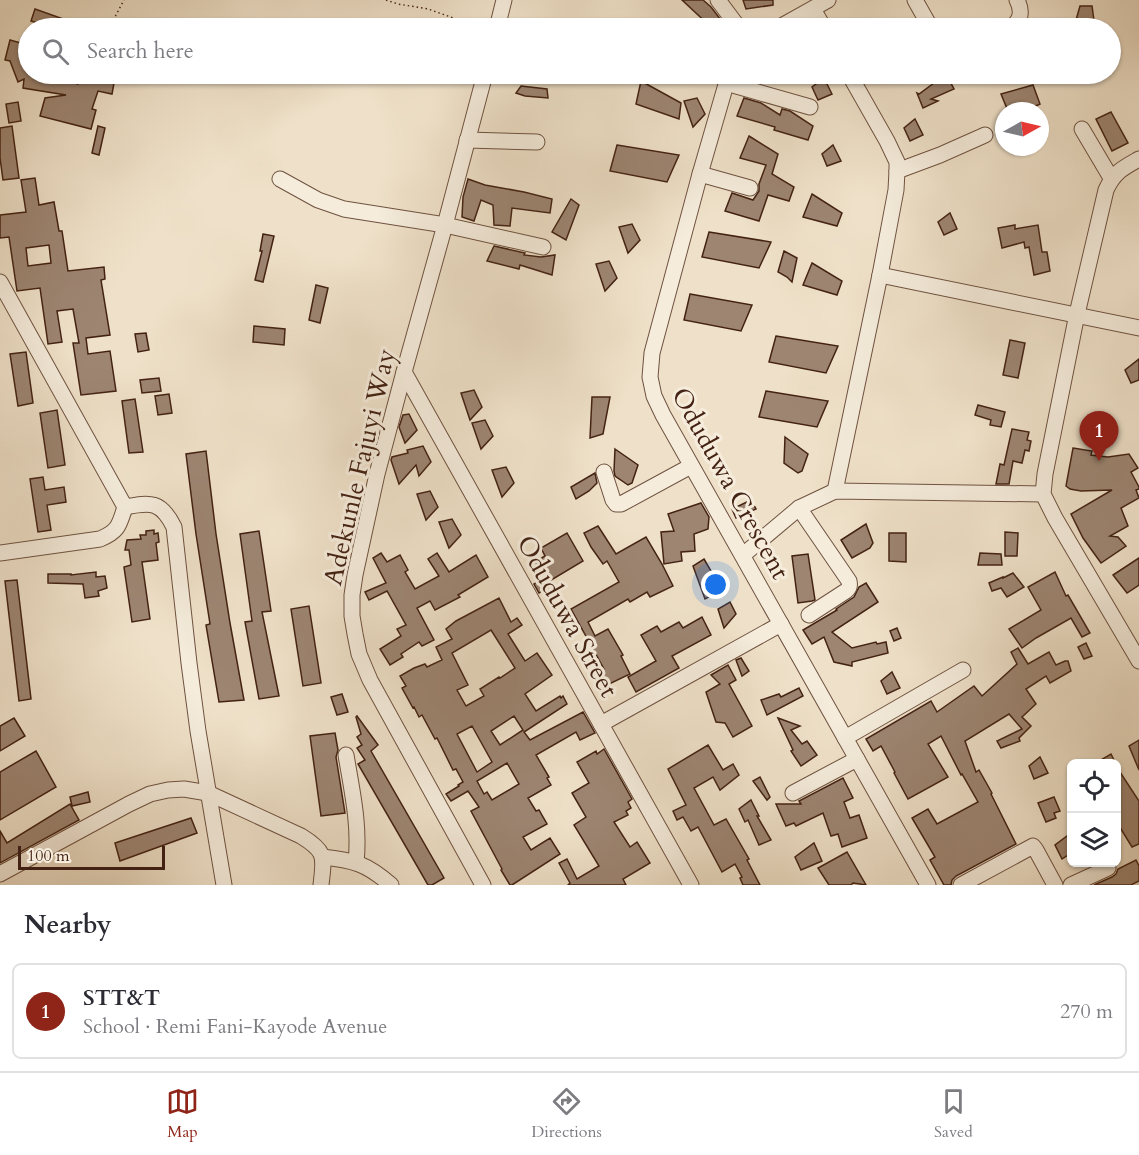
<!DOCTYPE html>
<meta charset="utf-8">
<style>
body{margin:0;font-family:Cardo,serif;background:#f7f7f7;color:#2b2b33}
.controls{position:absolute;right:18px;bottom:18px;display:grid;overflow:hidden;border-radius:9px;box-shadow:0 2px 4px #0004}
.controls button{width:54px;height:54px;display:grid;place-items:center;padding:0;border:0;border-bottom:2px solid #e1e1e2;background:#fff;color:#2b2b33;font:30px sans-serif}
.compass{position:absolute;left:995px;top:102px;width:54px;height:54px;border-radius:50%;background:#fff;box-shadow:0 2px 4px #0004;rotate:82deg}
.scale{position:absolute;left:18px;bottom:15px;width:147px;box-sizing:border-box;padding-left:6px;border:3px solid #442213;border-top:0;font-size:16px;line-height:21px;white-space:nowrap;color:#442213;-webkit-text-stroke:4px #f5ecdc;paint-order:stroke}
.you{position:absolute;left:716px;top:585px;width:21px;height:21px;margin:-15px;border:4px solid #fff;border-radius:50%;background:#1a73e8;box-shadow:0 0 0 9px #1a73e833}
.badge{display:grid;place-items:center;width:39px;height:39px;border-radius:50%;background:#8f2418;color:#fff;font-size:20px;font-weight:700}
.pin{position:absolute;translate:-50% -50px;filter:drop-shadow(0 2px 3px #0008)}
.pin::after{content:'';position:absolute;top:32px;width:21px;height:18px;background:inherit;clip-path:polygon(0 0,100% 0,50% 100%)}
.list{margin:0;padding:0;list-style:none}
h2{display:flex;justify-content:space-between;align-items:center;height:78px;margin:0;padding:0 24px;font-size:26px}
h2 small{font-size:20px;font-weight:400;color:#7c7c81}
.list li{display:grid;grid-template-columns:39px 1fr auto;gap:18px;align-items:center;box-sizing:border-box;height:96px;margin:0 12px 12px;padding:0 12px;border:2px solid #e1e1e2;border-radius:9px}
.list b{display:block;font-size:22px;white-space:nowrap}
.list p{margin:0;font-size:20px;white-space:nowrap;color:#7c7c81}
.list em{font-size:20px;font-style:normal;color:#7c7c81}
.icon{flex:none;width:33px;height:33px;fill:none;stroke:currentColor;stroke-width:2;stroke-linecap:round;stroke-linejoin:round}
.map{position:relative;flex:none;width:1139px;height:885px;overflow:hidden}
.search{position:absolute;background:#fff;box-shadow:0 2px 4px #0004;left:18px;right:18px;top:18px;height:66px;display:flex;align-items:center;gap:15px;box-sizing:border-box;padding:0 21px;border-radius:33px;color:#7c7c81;font-size:22px}
.sheet{height:186px;background:#fff}
nav{display:flex;justify-content:space-around;align-items:center;box-sizing:border-box;height:84px;border-top:2px solid #e1e1e2;background:#fff;font-size:16px;color:#7c7c81}
nav a{display:grid;justify-items:center;gap:3px}
nav .on{color:#8f2418}
.map>svg:first-child{display:block}
.building{fill:#9d8572;stroke:#442213;stroke-width:1.5;fill-rule:evenodd}
.lines{fill:none;stroke-linecap:round;stroke-linejoin:round}
.minor-casing{stroke:#6f5240;stroke-width:17}
.path{stroke:#442213;stroke-width:1.5;stroke-dasharray:1.5 3;stroke-linecap:butt}
.minor{stroke:#f5ecdc;stroke-width:15}
.labels{text-anchor:middle;stroke-width:6;stroke-linejoin:round;paint-order:stroke}
.street-label{font-size:26px;fill:#442213;stroke:#f5ecdc}
</style>
<div class="map">
<svg width="1139" height="885" viewBox="0 0 1139 885">
<rect width="100%" height="100%" fill="#efe1c9"/>
<filter id="stains"><feTurbulence type="fractalNoise" baseFrequency=".00333" numOctaves="4"/><feColorMatrix values="0 0 0 0 .2 0 0 0 0 .09 0 0 0 0 .02 0 0 0 .5 -.17"/></filter>
<radialGradient id="worn" r=".72"><stop offset=".6" stop-color="#630" stop-opacity="0"/><stop offset="1" stop-color="#630" stop-opacity=".3"/></radialGradient>
<!-- building -->
<g class="building">
<path d="M 682,0 L 703,0 L 711,7 L 727,28 L 712,28 Z"/>
<path d="M 743,0 L 773,0 L 773,5 L 746,9 Z"/>
<path d="M 1080,6 L 1092,6 L 1095,28 L 1074,27 Z"/>
<path d="M 35,9 L 66,20 L 64,28 L 53,28 L 31,21 Z"/>
<path d="M 119,19 L 137,28 L 114,28 Z"/>
<path d="M 10,40 L 28,45 L 28,74 L 41,74 L 78,84 L 81,74 L 103,74 L 101,80 L 114,83 L 112,94 L 98,91 L 92,109 L 96,110 L 91,129 L 40,116 L 45,98 L 66,95 L 23,88 L 24,79 L 18,82 L 10,61 L 5,60 Z"/>
<path d="M 529,74 L 548,74 L 531,83 Z"/>
<path d="M 946,74 L 954,89 L 931,99 L 938,101 L 923,108 L 917,93 L 919,94 Z"/>
<path d="M 824,78 L 832,94 L 818,100 L 812,87 Z"/>
<path d="M 641,81 L 681,103 L 679,119 L 636,104 Z"/>
<path d="M 1033,85 L 1040,104 L 1025,111 L 1008,111 L 1001,94 Z"/>
<path d="M 521,86 L 547,89 L 548,98 L 525,96 L 516,93 Z"/>
<path d="M 697,98 L 705,114 L 693,127 L 684,101 Z"/>
<path d="M 744,98 L 761,103 L 780,115 L 782,109 L 790,111 L 813,126 L 808,140 L 774,130 L 775,127 L 737,116 Z"/>
<path d="M 18,102 L 21,121 L 9,123 L 6,104 Z"/>
<path d="M 1111,112 L 1128,143 L 1112,151 L 1096,119 Z"/>
<path d="M 915,119 L 923,135 L 910,141 L 904,128 Z"/>
<path d="M 12,126 L 19,178 L 3,180 L 0,158 L 0,128 Z"/>
<path d="M 98,126 L 105,128 L 99,155 L 92,153 Z"/>
<path d="M 749,136 L 778,154 L 772,174 L 794,187 L 789,201 L 768,195 L 759,221 L 725,211 L 732,193 L 753,200 L 759,191 L 759,184 L 766,165 L 740,158 Z"/>
<path d="M 617,145 L 679,155 L 667,182 L 610,171 Z"/>
<path d="M 833,145 L 841,161 L 827,166 L 822,154 Z"/>
<path d="M 35,178 L 39,205 L 54,202 L 59,231 L 62,231 L 68,271 L 104,267 L 105,279 L 101,280 L 110,335 L 86,338 L 88,354 L 110,351 L 116,391 L 81,395 L 73,343 L 79,343 L 73,309 L 57,311 L 62,342 L 48,344 L 40,288 L 17,291 L 9,237 L 0,238 L 0,215 L 26,212 L 21,180 ZM 49,245 L 51,263 L 28,266 L 26,248 Z"/>
<path d="M 468,179 L 485,185 L 524,192 L 552,199 L 550,213 L 512,208 L 510,226 L 494,225 L 493,205 L 481,200 L 474,221 L 462,217 L 463,197 Z"/>
<path d="M 812,194 L 842,213 L 837,226 L 803,217 Z"/>
<path d="M 571,199 L 579,205 L 566,240 L 552,232 Z"/>
<path d="M 950,213 L 957,229 L 944,235 L 938,222 Z"/>
<path d="M 632,224 L 640,240 L 628,253 L 619,227 Z"/>
<path d="M 1015,225 L 1015,229 L 1038,225 L 1042,252 L 1047,252 L 1050,271 L 1034,275 L 1029,247 L 1025,248 L 1024,242 L 1002,248 L 998,228 Z"/>
<path d="M 709,232 L 771,242 L 759,268 L 702,257 Z"/>
<path d="M 263,234 L 274,236 L 263,282 L 255,280 L 262,251 L 260,251 Z"/>
<path d="M 494,246 L 525,253 L 524,255 L 541,257 L 555,255 L 552,275 L 520,265 L 519,269 L 487,261 Z"/>
<path d="M 784,251 L 797,258 L 792,282 L 787,277 L 778,272 Z"/>
<path d="M 609,261 L 617,278 L 605,291 L 596,264 Z"/>
<path d="M 812,263 L 842,281 L 837,295 L 803,285 Z"/>
<path d="M 316,285 L 328,288 L 320,323 L 309,320 Z"/>
<path d="M 690,294 L 752,305 L 741,331 L 684,320 Z"/>
<path d="M 254,326 L 285,329 L 284,345 L 253,342 Z"/>
<path d="M 146,333 L 149,350 L 138,352 L 135,334 Z"/>
<path d="M 776,336 L 838,346 L 826,373 L 769,362 Z"/>
<path d="M 1010,340 L 1025,343 L 1018,378 L 1003,375 Z"/>
<path d="M 26,352 L 33,403 L 18,406 L 10,354 Z"/>
<path d="M 1139,359 L 1139,380 L 1131,383 L 1125,370 Z"/>
<path d="M 159,378 L 161,391 L 142,393 L 140,380 Z"/>
<path d="M 474,390 L 482,407 L 470,420 L 461,393 Z"/>
<path d="M 766,391 L 828,401 L 817,427 L 759,417 Z"/>
<path d="M 169,394 L 172,413 L 158,415 L 155,396 Z"/>
<path d="M 592,397 L 610,397 L 603,434 L 590,438 Z"/>
<path d="M 135,399 L 143,452 L 129,453 L 122,401 Z"/>
<path d="M 978,405 L 1005,412 L 1001,427 L 990,425 L 991,420 L 975,415 Z"/>
<path d="M 57,410 L 65,465 L 48,468 L 40,413 Z"/>
<path d="M 409,414 L 417,430 L 405,443 L 399,427 L 403,415 Z"/>
<path d="M 485,420 L 493,436 L 481,449 L 472,423 Z"/>
<path d="M 1012,429 L 1029,432 L 1027,440 L 1031,441 L 1029,451 L 1025,450 L 1022,463 L 1013,461 L 1009,484 L 996,484 L 1000,464 L 1004,465 Z"/>
<path d="M 785,437 L 808,454 L 802,471 L 798,473 L 784,463 Z"/>
<path d="M 423,446 L 431,462 L 419,476 L 416,465 L 399,484 L 391,460 L 392,457 L 408,453 L 407,450 Z"/>
<path d="M 1073,448 L 1092,451 L 1091,455 L 1108,457 L 1129,454 L 1138,468 L 1131,472 L 1139,487 L 1139,489 L 1136,490 L 1139,498 L 1121,508 L 1128,526 L 1110,536 L 1118,537 L 1126,546 L 1101,563 L 1083,538 L 1071,514 L 1112,490 L 1081,491 L 1070,489 L 1066,486 Z"/>
<path d="M 615,449 L 638,465 L 632,483 L 628,485 L 615,476 L 614,471 Z"/>
<path d="M 206,451 L 216,534 L 230,623 L 244,700 L 219,702 L 206,625 L 210,624 L 196,534 L 186,454 Z"/>
<path d="M 506,467 L 514,483 L 502,497 L 492,470 Z"/>
<path d="M 595,473 L 597,483 L 589,491 L 576,499 L 571,487 Z"/>
<path d="M 43,477 L 45,490 L 64,487 L 66,502 L 47,505 L 51,530 L 38,532 L 30,479 Z"/>
<path d="M 430,491 L 438,507 L 426,520 L 417,494 Z"/>
<path d="M 751,500 L 756,509 L 736,518 L 732,509 Z"/>
<path d="M 701,503 L 709,517 L 708,529 L 694,534 L 695,551 L 681,552 L 682,561 L 664,564 L 661,532 L 674,531 L 668,514 Z"/>
<path d="M 452,519 L 461,535 L 449,548 L 439,522 Z"/>
<path d="M 866,524 L 873,543 L 870,548 L 852,558 L 841,540 Z"/>
<path d="M 598,526 L 616,554 L 646,537 L 662,564 L 673,586 L 650,597 L 647,592 L 630,602 L 628,599 L 588,622 L 595,636 L 608,629 L 623,655 L 621,656 L 630,674 L 605,686 L 598,671 L 604,669 L 571,609 L 619,582 L 607,561 L 603,564 L 591,547 L 584,533 Z"/>
<path d="M 154,530 L 154,534 L 158,533 L 159,542 L 156,543 L 158,560 L 142,562 L 150,619 L 132,622 L 124,567 L 131,565 L 129,550 L 125,550 L 127,540 L 141,539 L 140,535 L 146,535 L 146,531 Z"/>
<path d="M 259,531 L 271,611 L 262,612 L 279,696 L 259,699 L 245,622 L 252,621 L 240,534 Z"/>
<path d="M 1005,532 L 1018,533 L 1017,556 L 1005,556 Z"/>
<path d="M 567,533 L 583,561 L 548,582 L 535,562 L 545,556 L 541,548 Z"/>
<path d="M 889,533 L 906,533 L 906,562 L 889,561 Z"/>
<path d="M 381,553 L 387,562 L 400,555 L 408,570 L 405,572 L 415,589 L 439,576 L 428,559 L 437,553 L 449,572 L 476,555 L 488,577 L 458,595 L 460,597 L 435,610 L 430,601 L 417,608 L 434,640 L 422,646 L 419,642 L 401,654 L 403,657 L 390,665 L 380,649 L 401,636 L 397,629 L 406,625 L 387,591 L 369,600 L 365,592 L 386,583 L 373,558 Z"/>
<path d="M 980,553 L 1001,554 L 1002,565 L 978,565 Z"/>
<path d="M 808,554 L 815,600 L 812,601 L 798,603 L 792,556 Z"/>
<path d="M 1139,558 L 1139,585 L 1127,593 L 1113,575 Z"/>
<path d="M 704,559 L 722,590 L 705,599 L 693,566 Z"/>
<path d="M 96,572 L 96,577 L 105,576 L 107,588 L 98,591 L 99,596 L 85,598 L 83,584 L 48,583 L 48,574 L 71,574 L 71,575 Z"/>
<path d="M 1055,572 L 1066,596 L 1068,595 L 1090,633 L 1082,637 L 1071,618 L 1036,638 L 1022,648 L 1009,629 L 1041,610 L 1028,587 Z"/>
<path d="M 1013,573 L 1024,587 L 1007,597 L 1001,588 L 992,591 L 989,583 L 1003,577 L 1003,578 Z"/>
<path d="M 543,579 L 548,588 L 539,593 L 534,584 Z"/>
<path d="M 17,580 L 31,699 L 19,701 L 5,581 Z"/>
<path d="M 866,583 L 878,602 L 832,632 L 852,648 L 876,642 L 877,644 L 886,642 L 888,653 L 852,662 L 852,666 L 834,662 L 824,637 L 812,644 L 803,630 L 837,610 L 836,609 L 854,597 L 859,587 Z"/>
<path d="M 499,598 L 511,622 L 517,618 L 522,625 L 508,634 L 525,661 L 537,653 L 552,675 L 525,694 L 536,711 L 560,696 L 561,698 L 563,696 L 567,704 L 524,732 L 530,740 L 583,712 L 595,733 L 580,740 L 576,732 L 536,755 L 549,777 L 547,778 L 551,785 L 528,798 L 536,811 L 539,810 L 547,824 L 523,837 L 531,850 L 550,838 L 560,854 L 512,885 L 510,885 L 501,870 L 502,869 L 471,811 L 479,807 L 468,791 L 451,801 L 446,794 L 459,786 L 458,785 L 463,782 L 456,769 L 453,770 L 437,738 L 435,739 L 422,715 L 419,717 L 414,707 L 413,708 L 402,688 L 406,686 L 400,676 L 414,668 L 425,664 L 427,667 L 442,660 L 436,647 L 452,639 L 446,629 L 456,621 ZM 491,630 L 515,668 L 500,678 L 499,677 L 480,689 L 484,696 L 466,706 L 457,690 L 468,685 L 452,653 ZM 514,716 L 523,730 L 500,745 L 491,731 ZM 472,726 L 492,762 L 477,772 L 457,734 ZM 507,763 L 519,784 L 492,800 L 487,792 L 484,794 L 477,781 Z"/>
<path d="M 730,602 L 736,614 L 724,628 L 718,609 Z"/>
<path d="M 309,606 L 321,683 L 303,686 L 291,609 Z"/>
<path d="M 702,617 L 711,635 L 672,656 L 679,668 L 636,692 L 628,677 L 656,661 L 641,635 L 657,626 L 661,632 L 679,622 L 683,628 Z"/>
<path d="M 897,628 L 901,638 L 894,641 L 890,631 Z"/>
<path d="M 1086,643 L 1092,656 L 1084,659 L 1078,647 Z"/>
<path d="M 1018,648 L 1028,664 L 1049,652 L 1056,665 L 1065,661 L 1068,661 L 1071,671 L 1050,683 L 1046,676 L 1026,689 L 1036,704 L 1022,717 L 1031,726 L 1019,738 L 1020,741 L 1001,748 L 997,741 L 1022,729 L 1009,714 L 965,741 L 976,772 L 979,770 L 992,793 L 991,794 L 1016,844 L 956,876 L 952,880 L 951,885 L 944,885 L 930,860 L 935,857 L 912,818 L 928,809 L 937,824 L 978,802 L 962,774 L 961,775 L 941,736 L 928,744 L 948,777 L 908,799 L 894,773 L 895,772 L 881,746 L 873,751 L 866,739 L 931,701 L 937,712 L 974,686 L 982,696 L 1017,664 L 1011,652 Z"/>
<path d="M 741,658 L 749,671 L 742,676 L 736,660 Z"/>
<path d="M 728,665 L 736,680 L 729,684 L 752,726 L 733,737 L 725,723 L 716,722 L 706,692 L 720,684 L 711,675 Z"/>
<path d="M 892,672 L 900,688 L 887,694 L 881,681 Z"/>
<path d="M 799,688 L 803,696 L 767,715 L 761,700 L 779,694 L 781,697 Z"/>
<path d="M 342,694 L 348,712 L 337,715 L 331,697 Z"/>
<path d="M 357,716 L 378,745 L 371,751 L 444,878 L 432,885 L 428,885 L 358,764 L 365,760 L 357,748 L 362,745 L 357,737 L 361,734 L 356,717 Z"/>
<path d="M 14,718 L 25,736 L 0,751 L 0,726 Z"/>
<path d="M 778,718 L 800,726 L 791,730 L 802,744 L 807,741 L 817,755 L 801,766 L 791,751 L 793,750 Z"/>
<path d="M 335,733 L 338,750 L 336,757 L 345,813 L 321,816 L 310,736 Z"/>
<path d="M 1139,740 L 1139,770 L 1129,746 Z"/>
<path d="M 708,745 L 723,770 L 733,764 L 739,775 L 720,790 L 713,777 L 694,788 L 714,825 L 726,819 L 749,859 L 747,860 L 760,885 L 743,885 L 740,878 L 742,877 L 735,864 L 722,872 L 698,827 L 691,831 L 683,817 L 677,820 L 673,811 L 686,805 L 668,769 Z"/>
<path d="M 604,749 L 632,799 L 628,802 L 631,808 L 626,811 L 628,815 L 614,822 L 630,847 L 637,842 L 650,863 L 623,879 L 626,885 L 568,885 L 570,883 L 559,863 L 567,859 L 577,879 L 599,866 L 574,825 L 586,817 L 572,793 L 589,783 L 577,762 L 596,751 L 597,754 Z"/>
<path d="M 36,751 L 56,787 L 0,820 L 0,772 Z"/>
<path d="M 1111,754 L 1116,764 L 1094,764 Z"/>
<path d="M 1040,757 L 1048,773 L 1034,779 L 1029,766 Z"/>
<path d="M 1116,766 L 1139,801 L 1139,844 L 1132,847 L 1116,821 Z"/>
<path d="M 760,777 L 770,797 L 767,800 L 753,781 Z"/>
<path d="M 843,778 L 853,798 L 844,802 L 850,818 L 859,815 L 867,838 L 842,847 L 838,834 L 831,836 L 823,813 L 796,826 L 794,823 L 786,826 L 776,804 L 801,804 L 799,801 Z"/>
<path d="M 88,792 L 90,802 L 72,806 L 70,797 Z"/>
<path d="M 1054,797 L 1060,811 L 1054,813 L 1056,818 L 1046,822 L 1038,803 Z"/>
<path d="M 751,800 L 759,816 L 757,816 L 771,840 L 759,845 L 748,820 L 745,822 L 739,809 Z"/>
<path d="M 70,804 L 79,820 L 0,863 L 0,831 L 7,843 Z"/>
<path d="M 191,818 L 197,833 L 120,861 L 115,843 Z"/>
<path d="M 1071,833 L 1071,853 L 1062,859 L 1055,845 Z"/>
<path d="M 814,843 L 822,861 L 801,870 L 795,857 Z"/>
<path d="M 847,852 L 866,885 L 853,883 L 851,885 L 829,885 L 818,868 Z"/>
<path d="M 1136,860 L 1139,866 L 1139,881 L 1131,885 L 1094,885 L 1112,877 L 1116,874 L 1118,869 Z"/>
</g>
<g class="lines">
<defs>
<g id="minor">
<path d="M 718,0 L 739,28"/>
<path d="M 915,0 L 928,23"/>
<path d="M 813,9 L 824,28"/>
<path d="M 497,28 L 504,0"/>
<path d="M 778,28 L 828,0"/>
<path d="M 1009,28 C 1021,22 1023,12 1017,0"/>
<path d="M 729,74 L 700,174 L 652,353 L 650,377 L 654,396 L 663,415 L 928,885"/>
<path d="M 726,83 L 810,107"/>
<path d="M 1082,129 L 1111,178"/>
<path d="M 467,140 L 537,142"/>
<path d="M 1139,159 C 1123,168 1114,172 1106,190 L 1077,314 L 1045,474 L 1043,494 L 1055,518 L 1139,661"/>
<path d="M 897,171 L 940,155 L 985,135"/>
<path d="M 700,174 L 750,188"/>
<path d="M 280,179 L 318,200 L 344,209 L 445,225 L 543,247"/>
<path d="M 880,275 L 1139,328"/>
<path d="M 0,282 L 125,507 C 119,525 119,531 100,539 L 0,553"/>
<path d="M 404,372 L 691,885"/>
<path d="M 604,472 L 613,500 L 616,504 L 621,504 L 691,466"/>
<path d="M 835,491 L 880,275 L 896,190 L 897,171 L 897,162 L 887,141 L 849,74"/>
<path d="M 125,507 C 151,502 161,501 174,527 L 189,663 L 198,731 L 224,885"/>
<path d="M 799,508 L 849,581 C 850,585 850,588 846,591 L 809,615"/>
<path d="M 743,555 L 799,508 L 835,491 L 1043,494"/>
<path d="M 601,724 L 781,624"/>
<path d="M 845,738 L 963,670"/>
<path d="M 346,755 C 352,791 360,826 356,862"/>
<path d="M 793,793 L 857,759"/>
<path d="M 322,857 C 354,860 367,864 391,885"/>
<path d="M 0,874 L 129,804 L 150,794 L 168,790 L 184,789 L 208,793 L 301,836 C 327,852 324,857 321,885"/>
<path d="M 483,885 L 370,680 L 359,654 L 355,634 L 352,616 L 352,595 L 355,575 L 377,474 L 404,372 L 445,225 L 485,74"/>
<path d="M 961,885 L 1033,846 L 1036,850 L 1055,885"/>
<path d="M 1071,885 L 1108,868"/>
</g>
</defs>
<!-- minor casing -->
<use href="#minor" class="minor-casing"/>
<!-- path -->
<g class="path">
<path d="M 386,0 L 398,4 L 428,9 L 482,28"/>
<path d="M 109,28 L 124,0"/>
</g>
<!-- minor -->
<use href="#minor" class="minor"/>
</g>
<g class="labels">
<!-- street labels -->
<g class="street-label">
<text transform="translate(359 467) rotate(-77)" y="9">Adekunle Fajuyi Way</text>
<text transform="translate(731 483) rotate(61)" y="9">Oduduwa Crescent</text>
<text transform="translate(568 616) rotate(61)" y="9">Oduduwa Street</text>
</g>
</g>
<rect width="100%" height="100%" filter="url(#stains)"/>
<rect width="100%" height="100%" fill="url(#worn)"/>
</svg>
<div class="controls">
<button><svg class="icon" aria-label="locate" viewBox="0 0 24 24"><circle cx="12" cy="12" r="6"/><path d="M12 2v4M12 18v4M2 12h4M18 12h4"/></svg></button>
<button><svg class="icon" aria-label="layers" viewBox="0 0 24 24"><path d="M12 4l9 5-9 5-9-5zM3 14l9 5 9-5"/></svg></button>
</div>
<svg class="compass" viewBox="-18 -18 36 36"><path d="M0-13l5 13h-10z" fill="#e53935"/><path d="M0 13l5-13h-10z" fill="#7c7c81"/></svg>
<div class="scale">100 m</div>
<div class="you"></div>
<div class="pin badge" style="left:1099px;top:461px">1</div>
<div class="search"><svg class="icon" aria-label="search" viewBox="0 0 24 24"><circle cx="10" cy="10" r="6"/><path d="M15 15l6 6"/></svg>Search here</div>
</div>
<section class="sheet">
<h2>Nearby<small></small></h2>
<ul class="list">
<li><span class="badge">1</span><div><b>STT&amp;T</b><p>School · Remi Fani-Kayode Avenue</p></div><em>270 m</em></li>
</ul>
</section>
<nav>
<a class="on"><svg class="icon" aria-label="map" viewBox="0 0 24 24"><path d="M3 6l6-2 6 2 6-2v14l-6 2-6-2-6 2zM9 4v14M15 6v14"/></svg>Map</a>
<a><svg class="icon" aria-label="directions" viewBox="0 0 24 24"><path d="M12 3l9 9-9 9-9-9zM9 14v-3h6M13 9l2 2-2 2"/></svg>Directions</a>
<a><svg class="icon" aria-label="saved" viewBox="0 0 24 24"><path d="M7 4h10v16l-5-4-5 4z"/></svg>Saved</a>
</nav>
